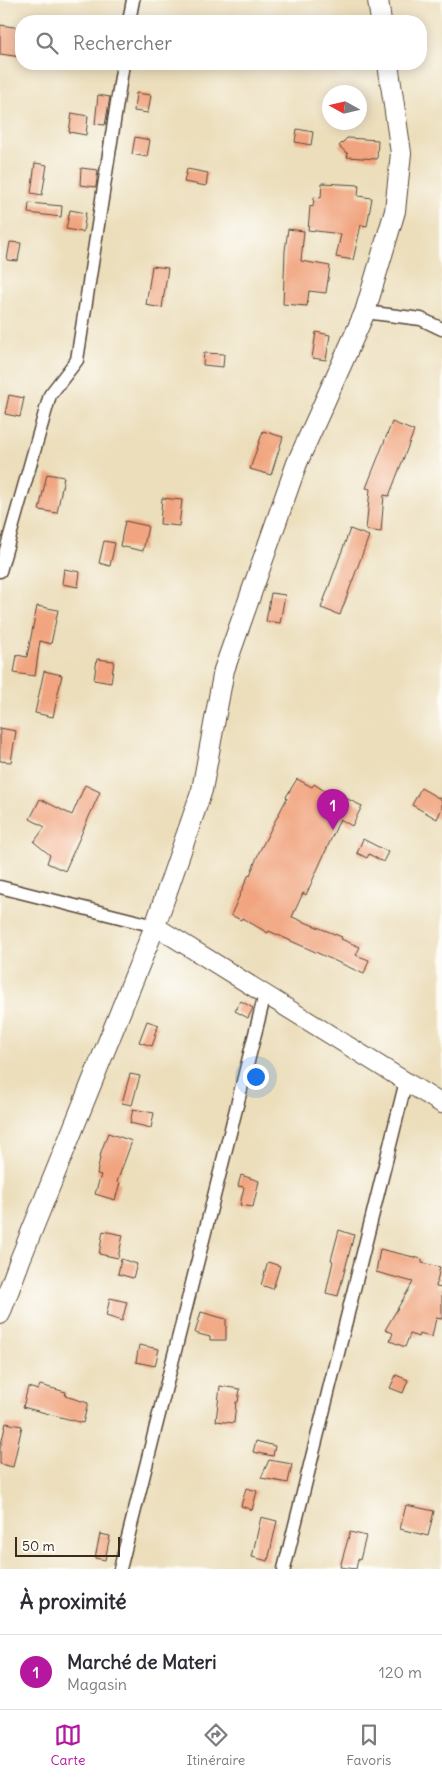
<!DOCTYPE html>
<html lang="fr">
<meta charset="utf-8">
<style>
body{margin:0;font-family:Delius,sans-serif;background:#f2f2f3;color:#2b2b33}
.compass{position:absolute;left:322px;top:85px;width:45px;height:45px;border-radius:50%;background:#fff;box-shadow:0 2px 12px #0003;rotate:278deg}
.scale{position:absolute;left:15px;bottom:12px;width:105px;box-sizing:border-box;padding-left:5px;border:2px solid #3b2a1e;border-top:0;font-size:14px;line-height:18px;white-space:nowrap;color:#3b2a1e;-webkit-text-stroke:4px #fdfcf7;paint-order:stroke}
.you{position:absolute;left:255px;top:1076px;width:18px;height:18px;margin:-12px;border:4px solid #fff;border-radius:50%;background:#1a73e8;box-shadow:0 0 0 8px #1a73e833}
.badge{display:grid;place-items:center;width:32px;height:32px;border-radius:50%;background:#b5179e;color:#fff;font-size:16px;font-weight:700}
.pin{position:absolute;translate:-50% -41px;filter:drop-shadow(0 1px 2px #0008)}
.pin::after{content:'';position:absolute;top:26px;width:18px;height:15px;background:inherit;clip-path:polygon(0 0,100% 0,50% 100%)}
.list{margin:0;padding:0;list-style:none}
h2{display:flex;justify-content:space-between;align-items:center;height:65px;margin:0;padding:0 20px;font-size:21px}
h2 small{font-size:16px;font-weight:400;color:#7c7c81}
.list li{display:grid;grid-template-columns:32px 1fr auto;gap:15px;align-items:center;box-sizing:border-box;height:75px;padding:0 20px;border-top:1px solid #e1e1e2}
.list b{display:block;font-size:19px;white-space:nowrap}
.list p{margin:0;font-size:16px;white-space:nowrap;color:#7c7c81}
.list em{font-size:16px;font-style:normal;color:#7c7c81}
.icon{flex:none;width:28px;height:28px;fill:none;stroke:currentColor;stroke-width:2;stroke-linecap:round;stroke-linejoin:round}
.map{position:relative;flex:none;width:442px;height:1569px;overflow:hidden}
.search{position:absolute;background:#fff;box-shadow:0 2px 12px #0003;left:15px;right:15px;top:15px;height:55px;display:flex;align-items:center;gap:12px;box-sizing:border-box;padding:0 18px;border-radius:20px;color:#7c7c81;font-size:19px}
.sheet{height:140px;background:#fff}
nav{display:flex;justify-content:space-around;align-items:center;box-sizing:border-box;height:70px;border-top:1px solid #e1e1e2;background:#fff;font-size:14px;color:#7c7c81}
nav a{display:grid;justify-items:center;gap:2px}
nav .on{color:#b5179e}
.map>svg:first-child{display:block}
.building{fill:#f1a47f}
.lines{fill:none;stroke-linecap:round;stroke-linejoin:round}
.street-casing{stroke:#564536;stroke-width:15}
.secondary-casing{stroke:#564536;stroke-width:20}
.primary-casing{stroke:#564536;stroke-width:22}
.street{stroke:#fff;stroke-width:12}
.secondary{stroke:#fff;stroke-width:18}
.primary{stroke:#fff;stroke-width:20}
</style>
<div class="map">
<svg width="442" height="1569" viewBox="0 0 442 1569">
<rect width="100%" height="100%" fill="#fdfcf7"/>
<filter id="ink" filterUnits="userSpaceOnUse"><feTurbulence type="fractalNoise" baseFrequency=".02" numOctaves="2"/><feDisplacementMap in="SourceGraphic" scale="10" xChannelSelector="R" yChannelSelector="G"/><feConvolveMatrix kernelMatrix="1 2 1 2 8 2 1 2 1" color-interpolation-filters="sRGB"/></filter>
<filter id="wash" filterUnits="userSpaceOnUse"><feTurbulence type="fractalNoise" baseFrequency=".0096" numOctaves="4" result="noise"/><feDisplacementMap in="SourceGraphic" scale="20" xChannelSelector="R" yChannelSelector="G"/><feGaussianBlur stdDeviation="1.12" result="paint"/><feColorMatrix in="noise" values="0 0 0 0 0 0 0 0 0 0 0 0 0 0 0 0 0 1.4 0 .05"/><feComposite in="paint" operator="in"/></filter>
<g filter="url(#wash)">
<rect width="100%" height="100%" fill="#ecdebb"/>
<g id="blocks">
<!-- building -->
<g class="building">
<path d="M 0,25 L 21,28 L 21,57 L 0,54 Z"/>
<path d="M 136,93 L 151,95 L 148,113 L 134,111 Z"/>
<path d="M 98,95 L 110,97 L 105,125 L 95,124 Z"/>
<path d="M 72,113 L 88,116 L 86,135 L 69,132 Z"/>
<path d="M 297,129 L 313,132 L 311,145 L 295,142 Z"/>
<path d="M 135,137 L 150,140 L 147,157 L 132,154 Z"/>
<path d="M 347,138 L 378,140 L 377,159 L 347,157 L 348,154 L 339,146 Z"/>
<path d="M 35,163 L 47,165 L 42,195 L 31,193 Z"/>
<path d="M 81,168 L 98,170 L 96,187 L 80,185 Z"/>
<path d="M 187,169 L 208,173 L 206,186 L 184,182 Z"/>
<path d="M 322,183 L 359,185 L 358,196 L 372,198 L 367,226 L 361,225 L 353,260 L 336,257 L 341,234 L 308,230 L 310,206 L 313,207 L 314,197 L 321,198 Z"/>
<path d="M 29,203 L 62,206 L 61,217 L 28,213 Z"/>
<path d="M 70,210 L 86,213 L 83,232 L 66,229 Z"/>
<path d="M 288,229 L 304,231 L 301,261 L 330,266 L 326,293 L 309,291 L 307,306 L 283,304 L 285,251 Z"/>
<path d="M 10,242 L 21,243 L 18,261 L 7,260 Z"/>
<path d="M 152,266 L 168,268 L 162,308 L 146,305 Z"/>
<path d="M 316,332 L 330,335 L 326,360 L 312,358 Z"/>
<path d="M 204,353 L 224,354 L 223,367 L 203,365 Z"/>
<path d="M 9,395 L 24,398 L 20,417 L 5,414 Z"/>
<path d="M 392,422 L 414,431 L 389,496 L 384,495 L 381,532 L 366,530 L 370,489 L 366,488 Z"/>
<path d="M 263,431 L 283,437 L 271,475 L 250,469 Z"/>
<path d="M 47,474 L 64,477 L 57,513 L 39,510 Z"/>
<path d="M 162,498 L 182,500 L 179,526 L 160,524 Z"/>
<path d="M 125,521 L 148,526 L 143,551 L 120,546 Z"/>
<path d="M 350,529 L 369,536 L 340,615 L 321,608 Z"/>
<path d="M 104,541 L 115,543 L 110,566 L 99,563 Z"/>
<path d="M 64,569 L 80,572 L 78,587 L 62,584 Z"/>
<path d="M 271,593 L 285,595 L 280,623 L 266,621 Z"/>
<path d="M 37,606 L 58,610 L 51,644 L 40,641 L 35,676 L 14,673 L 17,655 L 27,657 Z"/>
<path d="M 97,659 L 114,661 L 111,683 L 94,680 Z"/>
<path d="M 44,671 L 62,675 L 53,717 L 35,713 Z"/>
<path d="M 0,728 L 16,731 L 11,762 L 0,761 Z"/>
<path d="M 297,779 L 312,787 L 314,784 L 326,792 L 327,789 L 362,806 L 352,826 L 340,819 L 306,895 L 303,893 L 292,917 L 342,937 L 341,939 L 360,947 L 356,955 L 369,960 L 364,974 L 269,931 L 268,933 L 242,918 L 241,920 L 231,915 L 249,874 L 250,875 L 259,852 L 287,798 L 286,797 Z"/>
<path d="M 85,785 L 100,792 L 65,871 L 47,863 L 50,855 L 34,842 L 45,827 L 30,819 L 40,799 L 72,815 Z"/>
<path d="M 421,788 L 442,800 L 442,808 L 437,819 L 412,805 Z"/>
<path d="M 363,839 L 388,852 L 383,862 L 369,854 L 367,858 L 357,853 Z"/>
<path d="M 241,1001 L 253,1008 L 248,1018 L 235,1011 Z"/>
<path d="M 147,1021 L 159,1025 L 154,1035 L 156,1035 L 152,1046 L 139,1042 Z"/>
<path d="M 130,1074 L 140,1076 L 132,1105 L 122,1103 Z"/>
<path d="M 133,1109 L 154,1113 L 151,1128 L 130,1123 Z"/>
<path d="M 108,1133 L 132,1141 L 117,1182 L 120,1183 L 115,1200 L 95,1194 L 101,1175 L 97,1174 L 101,1152 Z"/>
<path d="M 241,1175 L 259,1181 L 253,1207 L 240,1205 L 244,1187 L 238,1186 Z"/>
<path d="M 339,1230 L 354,1235 L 338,1296 L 326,1293 L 333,1261 L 331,1260 Z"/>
<path d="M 103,1231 L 123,1235 L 118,1258 L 99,1254 Z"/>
<path d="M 380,1249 L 422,1259 L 422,1263 L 440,1267 L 436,1287 L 442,1288 L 442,1319 L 436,1318 L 432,1337 L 419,1334 L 418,1337 L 410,1334 L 405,1347 L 390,1341 L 393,1333 L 385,1330 L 413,1282 L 376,1272 Z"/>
<path d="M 121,1259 L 137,1264 L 133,1278 L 118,1274 Z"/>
<path d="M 268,1262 L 280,1266 L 273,1289 L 261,1285 Z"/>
<path d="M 110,1298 L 127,1302 L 122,1321 L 106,1316 Z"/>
<path d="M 201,1312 L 226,1319 L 226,1340 L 210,1340 L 210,1337 L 195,1333 Z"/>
<path d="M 139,1345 L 159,1349 L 155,1366 L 136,1362 Z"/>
<path d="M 396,1375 L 408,1380 L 403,1393 L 390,1388 Z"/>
<path d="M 40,1385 L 66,1392 L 65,1396 L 88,1403 L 83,1423 L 23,1407 L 28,1387 L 38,1390 Z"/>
<path d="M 220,1386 L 240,1389 L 238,1402 L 236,1402 L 234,1423 L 216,1421 Z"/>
<path d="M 6,1423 L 22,1426 L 13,1467 L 0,1464 L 0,1448 Z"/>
<path d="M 256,1441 L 275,1446 L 273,1456 L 253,1452 Z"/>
<path d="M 269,1460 L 292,1464 L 288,1483 L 261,1478 Z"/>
<path d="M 246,1488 L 257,1491 L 252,1510 L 241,1506 Z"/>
<path d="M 406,1505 L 434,1511 L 428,1536 L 400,1529 Z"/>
<path d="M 261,1517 L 277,1521 L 268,1561 L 252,1557 Z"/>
<path d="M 350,1532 L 366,1536 L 360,1560 L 358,1559 L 356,1569 L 340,1567 Z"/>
<path d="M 100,1534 L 110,1536 L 105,1560 L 95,1558 Z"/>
</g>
</g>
</g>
<g filter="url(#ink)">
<use href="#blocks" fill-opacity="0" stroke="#564536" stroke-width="1"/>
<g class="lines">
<defs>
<g id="street">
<path d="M 129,21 L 133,0"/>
<path d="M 365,312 L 421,319 L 442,329"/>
<path d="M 0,571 L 50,395 L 77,360 L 123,64"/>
<path d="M 0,887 L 155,926"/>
<path d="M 120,1569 L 265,994"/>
<path d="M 284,1569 L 406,1081"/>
</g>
<path id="secondary" d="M 155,926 L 442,1104"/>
<g id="primary">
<path d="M 378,0 L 381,21"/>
<path d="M 0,1314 L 20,1260 L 155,926 L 202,790 L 224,670 L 297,463 L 365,312 L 395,211 L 401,153 L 388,64"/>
</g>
</defs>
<!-- street casing -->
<use href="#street" class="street-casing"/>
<!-- secondary casing -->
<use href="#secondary" class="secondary-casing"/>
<!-- primary casing -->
<use href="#primary" class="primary-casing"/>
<!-- street -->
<use href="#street" class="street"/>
<!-- secondary -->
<use href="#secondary" class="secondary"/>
<!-- primary -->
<use href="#primary" class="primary"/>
</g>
</g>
</svg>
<svg class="compass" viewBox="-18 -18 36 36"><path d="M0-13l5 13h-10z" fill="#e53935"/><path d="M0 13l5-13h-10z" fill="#7c7c81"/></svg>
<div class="scale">50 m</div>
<div class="you"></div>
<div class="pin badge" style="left:333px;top:830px">1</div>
<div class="search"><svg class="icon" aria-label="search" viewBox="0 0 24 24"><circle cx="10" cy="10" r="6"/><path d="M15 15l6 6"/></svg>Rechercher</div>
</div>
<section class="sheet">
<h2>À proximité<small></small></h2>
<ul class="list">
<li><span class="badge">1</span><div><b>Marché de Materi</b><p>Magasin</p></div><em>120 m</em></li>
</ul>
</section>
<nav>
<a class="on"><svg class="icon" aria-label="map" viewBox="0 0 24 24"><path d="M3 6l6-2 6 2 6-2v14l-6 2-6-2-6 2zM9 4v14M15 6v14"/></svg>Carte</a>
<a><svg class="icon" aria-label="directions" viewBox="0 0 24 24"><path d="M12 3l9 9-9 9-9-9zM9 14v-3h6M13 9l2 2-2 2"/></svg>Itinéraire</a>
<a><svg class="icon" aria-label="saved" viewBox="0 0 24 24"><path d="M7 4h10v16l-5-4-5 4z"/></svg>Favoris</a>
</nav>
